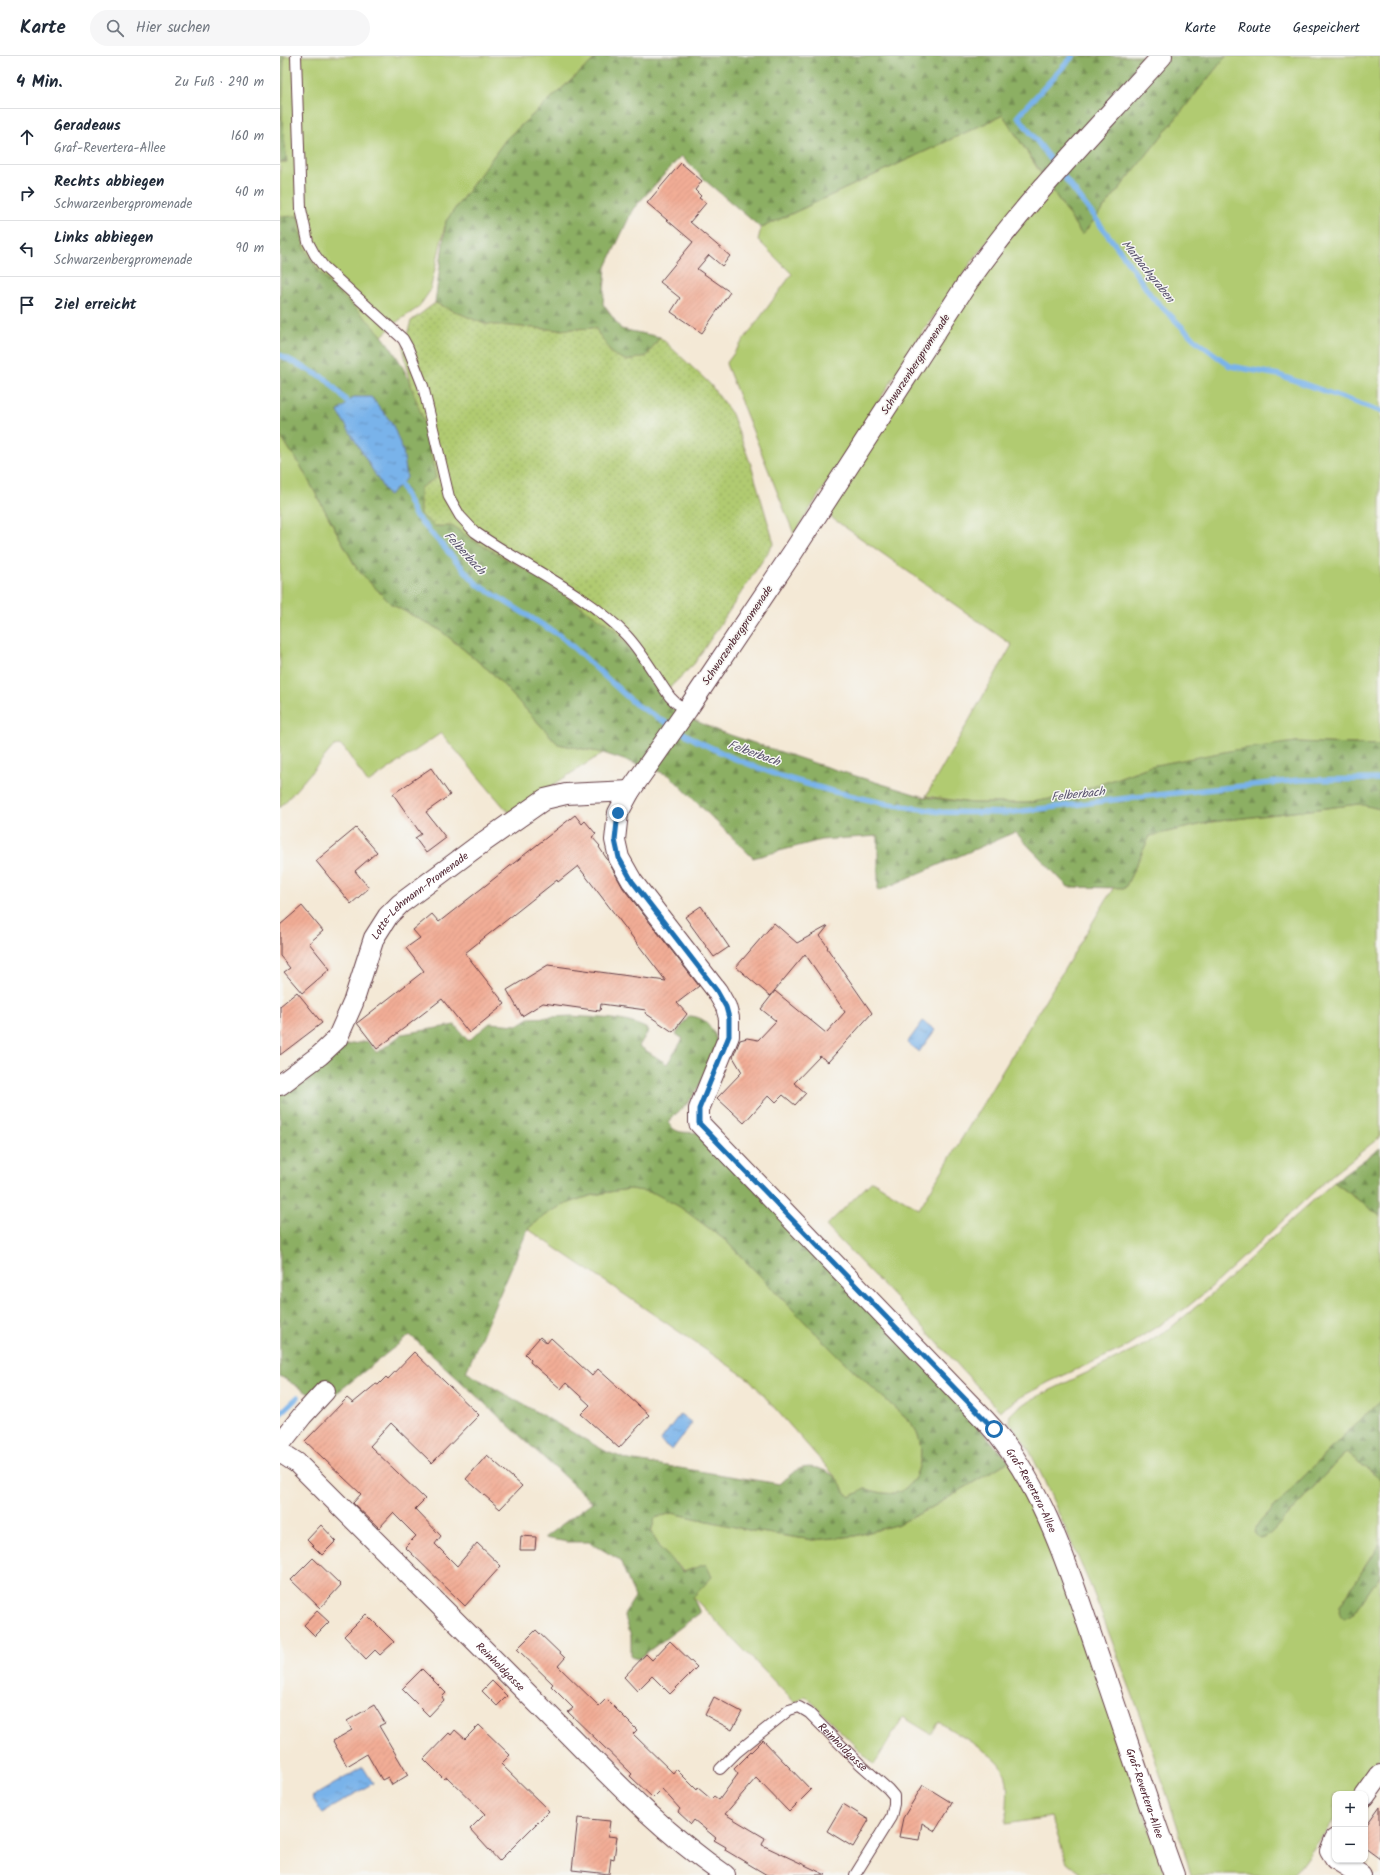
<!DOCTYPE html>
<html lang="de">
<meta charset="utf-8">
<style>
body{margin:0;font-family:Kalam,sans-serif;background:#f6f6f7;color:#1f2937}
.controls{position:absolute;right:12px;bottom:12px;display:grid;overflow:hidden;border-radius:8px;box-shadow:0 1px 3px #0004}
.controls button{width:36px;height:36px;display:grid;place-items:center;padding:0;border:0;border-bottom:1px solid #e0e1e3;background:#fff;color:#1f2937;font:20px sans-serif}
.stop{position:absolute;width:12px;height:12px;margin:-9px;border:3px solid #1f6fb2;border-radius:50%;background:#fff}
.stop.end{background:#1f6fb2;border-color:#fff;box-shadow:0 1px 4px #0008}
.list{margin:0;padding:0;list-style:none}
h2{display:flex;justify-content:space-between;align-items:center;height:52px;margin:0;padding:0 16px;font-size:17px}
h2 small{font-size:13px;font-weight:400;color:#747a83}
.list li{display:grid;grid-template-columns:26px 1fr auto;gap:12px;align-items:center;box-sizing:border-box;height:56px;padding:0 16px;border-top:1px solid #e0e1e3}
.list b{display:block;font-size:15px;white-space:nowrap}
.list p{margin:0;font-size:13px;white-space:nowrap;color:#747a83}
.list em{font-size:13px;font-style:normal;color:#747a83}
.icon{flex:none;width:22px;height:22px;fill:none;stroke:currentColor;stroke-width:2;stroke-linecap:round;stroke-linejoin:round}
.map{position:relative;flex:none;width:1100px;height:1819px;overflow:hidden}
header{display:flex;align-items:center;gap:24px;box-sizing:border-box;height:56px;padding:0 20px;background:#fff;border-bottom:1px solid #e0e1e3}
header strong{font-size:19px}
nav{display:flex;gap:22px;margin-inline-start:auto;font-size:14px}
.search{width:280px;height:36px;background:#f6f6f7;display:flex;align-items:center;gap:10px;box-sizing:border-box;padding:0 14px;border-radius:22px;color:#747a83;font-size:15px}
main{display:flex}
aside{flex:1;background:#fff}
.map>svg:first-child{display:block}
.green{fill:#b1cb71;stroke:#7e754e}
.forest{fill:url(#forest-firs);stroke:#6b6747;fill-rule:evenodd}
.park{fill:url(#park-dots);stroke:#7e754e}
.water{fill:url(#water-ripples);stroke:#62698a}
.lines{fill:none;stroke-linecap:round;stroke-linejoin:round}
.stream{stroke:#79b3ea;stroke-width:5.5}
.building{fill:url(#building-hatch)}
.service-casing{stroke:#643d45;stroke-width:12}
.minor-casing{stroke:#643d45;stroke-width:22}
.service{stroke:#fff;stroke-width:10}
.minor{stroke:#fff;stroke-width:20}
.route{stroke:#1f6fb2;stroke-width:5}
.labels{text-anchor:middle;stroke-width:3;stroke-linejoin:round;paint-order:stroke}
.street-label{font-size:11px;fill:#4a1f2b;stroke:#f6f6f2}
.water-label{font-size:12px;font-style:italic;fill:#5a536e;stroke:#f6f6f2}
</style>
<header>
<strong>Karte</strong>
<div class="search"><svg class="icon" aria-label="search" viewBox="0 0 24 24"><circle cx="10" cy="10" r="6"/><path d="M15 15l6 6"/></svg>Hier suchen</div>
<nav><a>Karte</a><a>Route</a><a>Gespeichert</a></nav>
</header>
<main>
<aside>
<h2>4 Min.<small>Zu Fuß · 290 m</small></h2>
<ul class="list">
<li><svg class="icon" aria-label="ahead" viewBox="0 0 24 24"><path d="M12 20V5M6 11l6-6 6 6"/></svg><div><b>Geradeaus</b><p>Graf-Revertera-Allee</p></div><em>160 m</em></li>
<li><svg class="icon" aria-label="right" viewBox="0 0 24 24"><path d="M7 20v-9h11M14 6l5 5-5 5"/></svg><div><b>Rechts abbiegen</b><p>Schwarzenbergpromenade</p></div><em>40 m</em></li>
<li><svg class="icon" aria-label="left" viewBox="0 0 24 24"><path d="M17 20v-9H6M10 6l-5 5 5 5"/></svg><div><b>Links abbiegen</b><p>Schwarzenbergpromenade</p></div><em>90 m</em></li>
<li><svg class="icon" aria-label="arrive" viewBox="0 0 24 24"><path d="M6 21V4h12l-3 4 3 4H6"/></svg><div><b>Ziel erreicht</b></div></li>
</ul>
</aside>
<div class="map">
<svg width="1100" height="1819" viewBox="0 0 1100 1819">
<defs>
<pattern id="forest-firs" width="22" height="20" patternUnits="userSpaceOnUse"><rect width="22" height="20" fill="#8caf63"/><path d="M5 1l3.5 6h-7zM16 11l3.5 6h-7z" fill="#748e52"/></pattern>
<pattern id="park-dots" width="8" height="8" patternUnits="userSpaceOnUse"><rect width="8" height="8" fill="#b1cb71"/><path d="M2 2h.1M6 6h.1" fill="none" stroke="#9aae62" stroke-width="1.8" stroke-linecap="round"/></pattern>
<pattern id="water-ripples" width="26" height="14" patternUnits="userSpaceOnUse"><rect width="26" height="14" fill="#79b3ea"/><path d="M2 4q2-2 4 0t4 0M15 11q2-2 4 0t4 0" fill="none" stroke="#6591be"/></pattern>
<pattern id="building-hatch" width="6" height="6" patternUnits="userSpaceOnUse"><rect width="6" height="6" fill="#f2ad96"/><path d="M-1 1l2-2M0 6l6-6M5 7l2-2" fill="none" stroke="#d19481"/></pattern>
</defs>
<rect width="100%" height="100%" fill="#f6f6f2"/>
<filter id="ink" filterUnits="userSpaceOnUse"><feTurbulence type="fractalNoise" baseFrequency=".025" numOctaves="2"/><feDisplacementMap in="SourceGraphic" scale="8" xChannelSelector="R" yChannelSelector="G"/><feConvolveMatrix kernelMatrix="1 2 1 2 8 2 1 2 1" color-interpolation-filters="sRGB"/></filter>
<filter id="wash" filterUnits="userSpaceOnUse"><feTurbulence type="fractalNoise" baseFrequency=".012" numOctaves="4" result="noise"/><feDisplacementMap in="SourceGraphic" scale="16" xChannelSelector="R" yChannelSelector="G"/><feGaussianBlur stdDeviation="0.9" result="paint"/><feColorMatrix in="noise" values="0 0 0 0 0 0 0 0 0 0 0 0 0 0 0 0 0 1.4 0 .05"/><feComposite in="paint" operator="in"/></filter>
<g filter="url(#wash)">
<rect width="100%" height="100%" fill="#f4e9d6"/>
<!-- green -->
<g class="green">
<path d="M 4,0 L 318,0 L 226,83 L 166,165 L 150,235 L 138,252 L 118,265 L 102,280 C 77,255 41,225 25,193 C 21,183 19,170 17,160 L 0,161 L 0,106 L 6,106 L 2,63 Z"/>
<path d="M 946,0 L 1100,0 L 1100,689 L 1016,686 L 871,710 L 788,740 L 746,747 L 692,747 L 646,740 L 732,589 L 545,457 L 681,246 L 741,167 L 773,135 L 802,179 Z"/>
<path d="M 723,59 L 763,121 L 701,193 L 644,274 L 514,478 L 446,308 L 512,218 L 478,184 L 481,172 Z"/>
<path d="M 0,380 L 19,407 L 77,513 L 111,548 L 160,574 L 212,617 L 278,688 L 323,697 L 229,757 L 161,677 L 88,727 L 64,692 L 59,689 L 54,690 L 0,752 Z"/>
<path d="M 1079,748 L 1100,753 L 1100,1081 L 1052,1119 L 928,1234 L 906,1252 L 842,1293 L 769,1326 L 741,1341 L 720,1355 L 645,1273 L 546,1170 L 592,1125 L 639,1153 L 834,831 L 845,832 L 870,780 L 931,766 Z"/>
<path d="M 1054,1126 L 1100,1160 L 1100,1345 L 1055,1388 L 980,1466 L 976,1472 L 991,1477 L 1066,1396 L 1100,1423 L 1100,1487 L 1060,1550 L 1059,1556 L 1073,1559 L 1100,1519 L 1100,1701 L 1073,1738 L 1055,1738 L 1055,1763 L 1014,1819 L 911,1819 L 897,1769 L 861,1661 L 812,1533 L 763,1422 L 749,1394 L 729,1365 L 730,1359 L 737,1352 L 758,1340 L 857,1293 L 894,1269 L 941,1230 L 1009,1166 Z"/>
<path d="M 351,1133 L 374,1136 L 400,1151 L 445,1184 L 557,1299 L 630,1366 C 633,1370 637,1375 638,1379 C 645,1399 639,1427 619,1436 C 608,1440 595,1435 585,1433 L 570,1441 L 563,1436 L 559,1425 L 470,1324 L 248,1173 C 275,1146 314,1137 351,1133 Z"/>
<path d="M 729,1405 L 743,1429 L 789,1534 L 885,1819 L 802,1819 L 787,1807 L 771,1761 L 726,1768 C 726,1752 731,1728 723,1713 C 714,1697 675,1677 659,1666 L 651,1678 L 623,1661 L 594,1709 L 526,1640 L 515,1647 L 413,1541 L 421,1532 L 381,1493 L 371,1476 L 375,1462 L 392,1457 L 473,1475 L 533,1484 L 575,1480 L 619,1468 L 656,1449 Z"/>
</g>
<!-- forest -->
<g class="forest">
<path d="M 0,0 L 4,0 L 2,63 L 7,106 L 0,106 Z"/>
<path d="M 318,0 L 946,0 L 802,179 L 723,59 L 481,172 L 427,126 L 401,100 L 353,153 L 326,211 L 323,248 L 341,273 L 380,281 L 367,300 L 347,305 L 332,299 L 315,272 L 277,274 L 204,268 L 155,247 L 166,165 L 226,83 Z"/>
<path d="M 18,160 C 19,170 21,182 25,192 C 41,229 79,251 103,281 C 134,320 149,372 156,421 C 158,437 155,454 155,470 L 173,470 L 191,483 L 250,516 L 333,572 L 355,599 L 381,640 L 399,657 L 438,675 L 537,708 L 644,741 L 692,747 L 746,747 L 788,740 L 871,710 L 954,694 L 1016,686 L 1100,689 L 1100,753 L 1079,748 L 931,766 L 870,780 L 845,832 L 788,831 L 735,776 L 598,835 L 598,780 L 541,784 L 473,802 L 389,719 L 323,697 L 278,688 L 212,617 L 160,574 L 111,548 L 77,513 L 19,407 L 0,380 L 0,161 Z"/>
<path d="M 291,960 C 317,962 347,961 369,974 L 359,990 L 387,1008 L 403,983 L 396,978 L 409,960 C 417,960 426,964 430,971 C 435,977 438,983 436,991 C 433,1004 418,1034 410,1044 C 404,1053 394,1057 389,1067 C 396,1080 408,1075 421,1077 L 652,1319 L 729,1405 L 656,1449 L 619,1468 L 575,1480 L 533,1484 L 473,1475 L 392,1457 L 375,1462 L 371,1476 L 381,1493 L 403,1516 L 426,1508 L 432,1521 L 413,1541 L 420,1557 L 358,1603 L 351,1601 L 351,1580 L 344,1558 L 355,1541 L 340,1504 L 309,1486 L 288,1486 L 264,1482 L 312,1446 L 130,1279 L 44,1347 L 0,1320 L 0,1038 L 63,990 L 87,985 L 97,997 L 122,978 L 175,969 L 188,985 L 210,967 L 238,969 L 249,962 ZM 351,1133 L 374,1137 L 400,1151 L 445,1184 L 557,1299 L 630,1366 C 633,1370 637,1375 638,1379 C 645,1399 639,1427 619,1436 C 608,1440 595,1435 585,1433 L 570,1441 C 561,1434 564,1431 558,1424 C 549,1414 532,1408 519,1413 C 512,1416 505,1424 500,1428 L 349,1404 L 327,1396 L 186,1316 L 248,1173 C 275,1146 314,1137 351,1133 Z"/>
<path d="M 1100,1092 L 1100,1160 L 1054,1126 Z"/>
<path d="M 1100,1345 L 1100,1423 L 1066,1396 L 991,1477 L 985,1481 L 979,1482 L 975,1478 L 976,1472 L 980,1466 L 1055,1388 Z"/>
<path d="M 1100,1487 L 1100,1519 L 1073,1559 L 1064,1563 C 1059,1559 1059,1556 1060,1550 Z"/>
</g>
<!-- park -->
<path class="park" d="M 155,247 L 204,268 L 277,274 L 315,272 L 332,298 L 347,305 L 367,300 L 380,281 L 430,328 L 452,358 L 471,409 L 494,487 L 414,608 L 381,640 L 355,599 L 333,572 L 250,516 L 191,483 L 173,470 L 155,470 L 140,458 L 140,432 L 156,422 L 144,366 L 132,332 L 123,292 L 131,265 Z"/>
<!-- water -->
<g class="water">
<path d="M 74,341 L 91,341 L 112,367 L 123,395 L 127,422 L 108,440 L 58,356 Z"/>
<path d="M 643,965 L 655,974 L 639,996 L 627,987 Z"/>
<path d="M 400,1358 L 412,1367 L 392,1394 L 380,1385 Z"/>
<path d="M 83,1711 L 93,1727 L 42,1757 L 32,1741 Z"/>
</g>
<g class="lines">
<!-- stream -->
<g class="stream">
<path d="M 793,0 L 738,60 L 843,199 L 872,241 L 914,283 L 950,310 L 999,319 L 1100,355"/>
<path d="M 0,299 L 46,323 L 73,352"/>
<path d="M 118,423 L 135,459 L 197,528 L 282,581 L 355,648 L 417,685 L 453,702 L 500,720 L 551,735 L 603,747 L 661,756 L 726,757 L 857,741 L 1019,724 L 1100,723"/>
<path d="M 0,1358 L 18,1341"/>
</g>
</g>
<g id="blocks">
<!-- building -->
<g class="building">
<path d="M 401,107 L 422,125 L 415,134 L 421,140 L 419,142 L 426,147 L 410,166 L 450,200 L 442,210 L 429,199 L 417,213 L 450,236 L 422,277 L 391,256 L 400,242 L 380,226 L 413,186 L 367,147 Z"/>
<path d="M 151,712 L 170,739 L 146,756 L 166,782 L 146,797 L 135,782 L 141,778 L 113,738 Z"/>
<path d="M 295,759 L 302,768 L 305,765 L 316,778 L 312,781 L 320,790 L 319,791 L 327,803 L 343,832 L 419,930 L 397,947 L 407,958 L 393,976 L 365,957 L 366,954 L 321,948 L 320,955 L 263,947 L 242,960 L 227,934 L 268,909 L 386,925 L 298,810 L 278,826 L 277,824 L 185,897 L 225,948 L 189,977 L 162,943 L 97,993 L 77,967 L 144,915 L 126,892 L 140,882 L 133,874 L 152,858 L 159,866 Z"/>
<path d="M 76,772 L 97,796 L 75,815 L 89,832 L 71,848 L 36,805 Z"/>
<path d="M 22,850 L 43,875 L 29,887 L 50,913 L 22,937 L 4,916 L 10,912 L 0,900 L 0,869 Z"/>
<path d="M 421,850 L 449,891 L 434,901 L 405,861 Z"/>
<path d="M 494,867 L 517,887 L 548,870 L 540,880 L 548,891 L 547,892 L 592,957 L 548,1006 L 540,1000 L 514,1027 L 526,1037 L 515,1049 L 503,1039 L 496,1046 L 489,1039 L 464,1067 L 437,1042 L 462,1016 L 453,1001 L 460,984 L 467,982 L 478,984 L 496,965 L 481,953 L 495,935 L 546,977 L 565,956 L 525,898 L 490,940 L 456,911 Z"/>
<path d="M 17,936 L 42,967 L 0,999 L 0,950 Z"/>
<path d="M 260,1281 L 267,1287 L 271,1282 L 312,1320 L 318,1313 L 369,1359 L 339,1392 L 301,1358 L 310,1349 L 286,1327 L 281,1333 L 250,1306 L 251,1304 L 245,1298 Z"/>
<path d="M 134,1296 L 199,1359 L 152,1407 L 111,1367 L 90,1390 L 145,1443 L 135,1453 L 161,1480 L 155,1488 L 177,1510 L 197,1487 L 221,1510 L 185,1550 L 125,1491 L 136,1480 L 113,1457 L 99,1472 L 73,1447 L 81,1438 L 25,1385 L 67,1342 L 73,1347 L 96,1328 L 98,1329 L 106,1321 L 108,1323 Z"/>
<path d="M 207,1399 L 242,1430 L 220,1453 L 186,1423 Z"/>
<path d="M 41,1469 L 56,1485 L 42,1499 L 27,1484 Z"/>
<path d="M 241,1480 L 256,1481 L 255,1494 L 240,1494 Z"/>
<path d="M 33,1502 L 61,1529 L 40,1552 L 11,1524 Z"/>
<path d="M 37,1555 L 49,1566 L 35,1580 L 24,1569 Z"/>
<path d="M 86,1558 L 114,1586 L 100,1599 L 95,1594 L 86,1603 L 64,1580 Z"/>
<path d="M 256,1574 L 285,1602 L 278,1610 L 319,1650 L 326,1643 L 357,1674 L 353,1678 L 393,1717 L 396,1713 L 417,1734 L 418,1732 L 431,1743 L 434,1740 L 439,1744 L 458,1718 L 454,1713 L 483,1684 L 531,1734 L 509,1756 L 476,1722 L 445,1758 L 485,1782 L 482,1789 L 546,1819 L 487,1819 L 445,1794 L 446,1791 L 434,1784 L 436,1782 L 414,1764 L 411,1768 L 398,1756 L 400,1753 L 382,1733 L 373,1742 L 350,1720 L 352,1718 L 288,1656 L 293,1652 L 271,1630 L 273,1628 L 237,1593 Z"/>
<path d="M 390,1585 L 417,1611 L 390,1638 L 372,1620 L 357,1635 L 344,1621 L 366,1598 L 372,1604 Z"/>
<path d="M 142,1613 L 166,1637 L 162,1641 L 164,1644 L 149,1660 L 122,1633 Z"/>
<path d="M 212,1625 L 227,1640 L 217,1650 L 202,1635 Z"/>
<path d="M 434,1641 L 462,1656 L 452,1674 L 425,1659 Z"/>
<path d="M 94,1649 L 105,1667 L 99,1670 L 128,1719 L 112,1729 L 108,1721 L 102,1724 L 87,1698 L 67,1710 L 53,1685 L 72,1674 L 67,1665 Z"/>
<path d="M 199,1669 L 230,1699 L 221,1708 L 269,1755 L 219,1805 L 190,1773 L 205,1758 L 167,1721 L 164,1723 L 144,1703 L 169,1677 L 171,1679 L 175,1674 L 185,1683 Z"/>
<path d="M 643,1729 L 672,1747 L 655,1775 L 642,1767 L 639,1784 L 619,1781 L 623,1762 Z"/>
<path d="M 563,1748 L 589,1764 L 573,1791 L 547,1775 Z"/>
<path d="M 1100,1750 L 1100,1803 L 1085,1792 L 1085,1771 Z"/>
<path d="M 298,1762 L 330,1765 L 328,1780 L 337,1781 L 334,1803 L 331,1802 L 329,1818 L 292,1814 Z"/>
</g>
</g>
</g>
<g filter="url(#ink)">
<use href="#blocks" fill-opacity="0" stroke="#643d45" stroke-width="1"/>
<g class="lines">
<defs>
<g id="service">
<path d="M 16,0 L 21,153 L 28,186 L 35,199 L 44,211 L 123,283 L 128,292 L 143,330 L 169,441 L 180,460 L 195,476 C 242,509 306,537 346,579 C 363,597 375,620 390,641 L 396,647 L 407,654"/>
<path id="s1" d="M 440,1713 L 457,1696 L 509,1654 L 519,1651 L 529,1657 L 580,1708 L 608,1733 L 614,1740 L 614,1748 L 611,1761 L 575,1819"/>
</g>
<g id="minor">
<path id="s2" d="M 882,0 C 816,74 745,145 688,226 L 513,496 L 407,654 L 350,735 L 338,757 L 335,784 L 339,802 L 352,825 L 437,935 L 446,951 L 449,962 L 449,980 L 419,1053 L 419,1067 L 705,1364 C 762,1424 791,1519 817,1596 C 843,1671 867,1745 894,1819"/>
<path id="s3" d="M 0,1029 L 40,999 L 57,983 L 73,947 L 94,882 L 108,860 L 120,848 L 195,792 L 265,743 L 286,738 L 350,735"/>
<path d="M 0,1388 L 22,1360 L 45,1335"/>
<path id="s4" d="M 0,1396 L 17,1407 C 101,1490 185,1575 269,1659 C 325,1715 380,1775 445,1819"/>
<path d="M 1085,1740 L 1100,1719"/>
<path d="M 1055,1783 L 1050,1795 L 1055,1803"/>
<path d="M 1057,1804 L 1081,1819"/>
</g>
</defs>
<!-- service casing -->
<use href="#service" class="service-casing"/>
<!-- minor casing -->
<use href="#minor" class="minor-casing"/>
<!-- service -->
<use href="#service" class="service"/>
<!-- minor -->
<use href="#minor" class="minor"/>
</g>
</g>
<g class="lines" filter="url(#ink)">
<!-- route -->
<path class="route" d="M 338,757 L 335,784 L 339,802 L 352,825 L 437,935 L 446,951 L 449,962 L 449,980 L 419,1053 L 419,1067 L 714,1373"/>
</g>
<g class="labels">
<!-- street labels -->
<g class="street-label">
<text transform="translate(635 308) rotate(-57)" y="4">Schwarzenbergpromenade</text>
<text transform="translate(457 579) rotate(-56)" y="4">Schwarzenbergpromenade</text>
<text dy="4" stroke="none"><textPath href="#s3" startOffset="244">Lotte-Lehmann-Promenade</textPath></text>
<text dy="4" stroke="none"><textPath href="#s2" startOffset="1783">Graf-Revertera-Allee</textPath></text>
<text dy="4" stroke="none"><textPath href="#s4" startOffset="308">Reinholdgasse</textPath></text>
<text dy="4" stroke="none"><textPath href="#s1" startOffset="161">Reinholdgasse</textPath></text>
<text dy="4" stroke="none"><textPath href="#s2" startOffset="2107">Graf-Revertera-Allee</textPath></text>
</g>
<!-- water labels -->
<g class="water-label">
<text transform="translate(868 215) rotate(51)" y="4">Marbachgraben</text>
<text transform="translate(185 497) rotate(47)" y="4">Felberbach</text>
<text transform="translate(474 697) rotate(20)" y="4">Felberbach</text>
<text transform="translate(798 738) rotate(-6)" y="4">Felberbach</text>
</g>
</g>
</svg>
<div class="controls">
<button>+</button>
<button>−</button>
</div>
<div class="stop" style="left:714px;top:1373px"></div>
<div class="stop end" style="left:338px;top:757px"></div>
</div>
</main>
